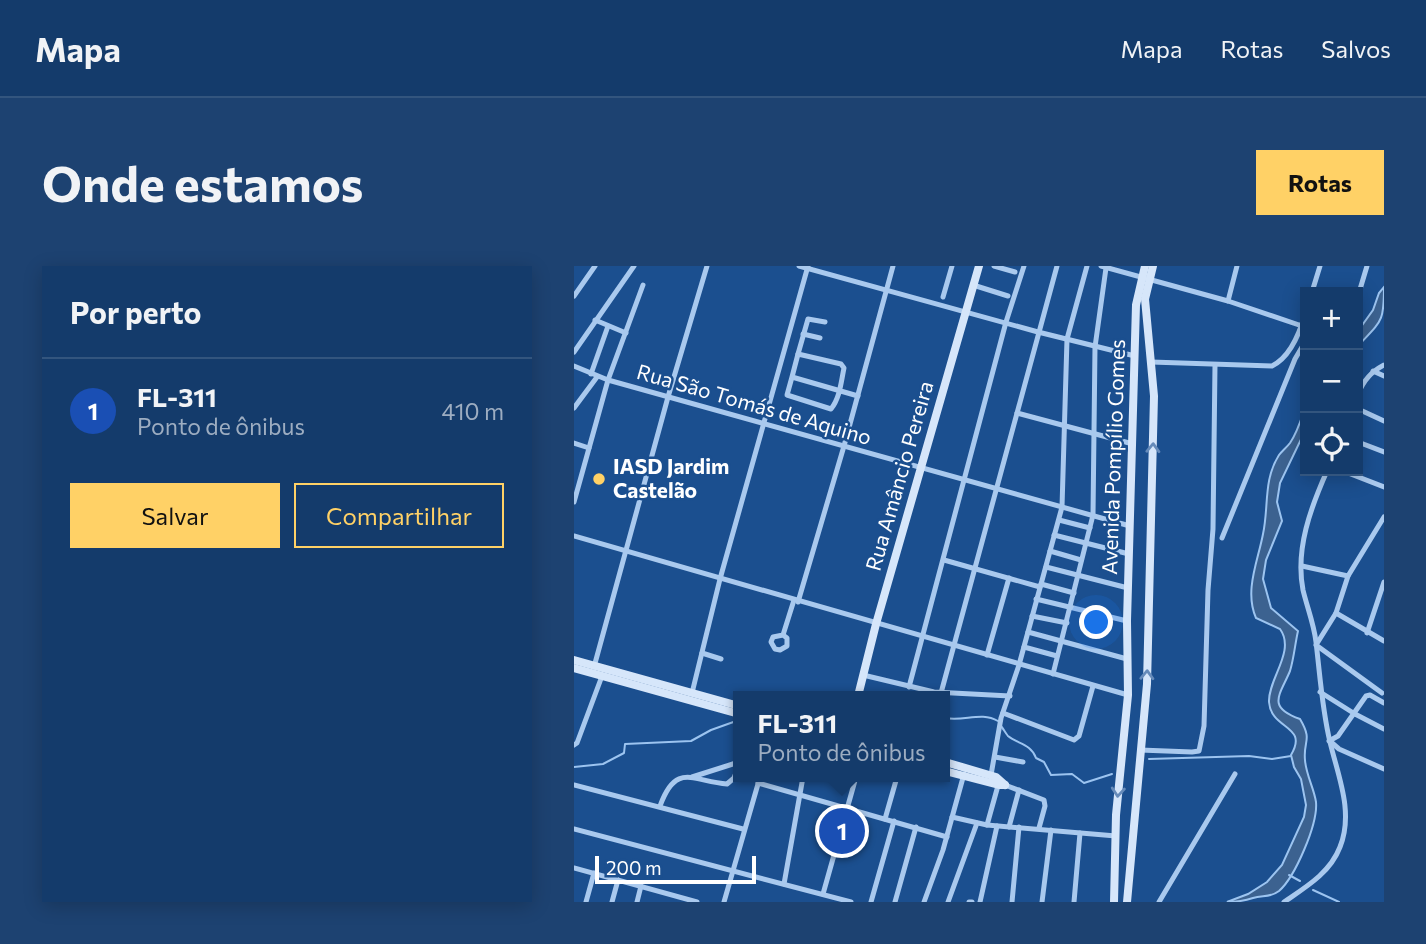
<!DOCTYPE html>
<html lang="pt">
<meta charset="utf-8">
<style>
body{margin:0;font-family:Commissioner,sans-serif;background:#1d4271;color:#f1f3f6}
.controls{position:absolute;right:21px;top:21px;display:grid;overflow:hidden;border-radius:0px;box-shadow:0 4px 18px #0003}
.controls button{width:63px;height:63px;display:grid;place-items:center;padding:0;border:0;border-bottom:2px solid #33557e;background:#143b6b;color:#f1f3f6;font:35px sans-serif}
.scale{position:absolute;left:21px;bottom:18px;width:161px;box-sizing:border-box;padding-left:7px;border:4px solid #fff;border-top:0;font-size:19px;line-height:24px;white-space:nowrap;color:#fff;-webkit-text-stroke:5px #1b4f8f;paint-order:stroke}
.you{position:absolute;left:523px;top:357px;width:24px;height:24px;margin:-18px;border:5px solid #fff;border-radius:50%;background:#1a73e8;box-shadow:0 0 0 10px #1a73e833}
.badge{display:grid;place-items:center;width:46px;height:46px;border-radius:50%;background:#ffd166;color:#fff;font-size:23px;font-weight:700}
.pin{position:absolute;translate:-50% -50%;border:4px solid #fff;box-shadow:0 2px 7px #0006}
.popup{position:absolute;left:159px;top:425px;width:217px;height:91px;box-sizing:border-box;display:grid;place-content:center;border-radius:0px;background:#143b6b;filter:drop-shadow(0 2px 5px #0005);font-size:23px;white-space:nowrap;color:#9dadc1}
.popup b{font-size:26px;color:#f1f3f6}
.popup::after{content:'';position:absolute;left:50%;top:100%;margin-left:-14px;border:14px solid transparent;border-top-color:#143b6b}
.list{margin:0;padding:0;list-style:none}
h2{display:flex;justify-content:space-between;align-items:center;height:91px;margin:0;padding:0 28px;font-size:30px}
h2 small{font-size:23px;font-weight:400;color:#9dadc1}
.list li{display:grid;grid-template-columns:46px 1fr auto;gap:21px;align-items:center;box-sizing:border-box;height:105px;padding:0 28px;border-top:2px solid #33557e}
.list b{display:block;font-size:26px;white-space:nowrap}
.list p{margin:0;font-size:23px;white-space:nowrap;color:#9dadc1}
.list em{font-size:23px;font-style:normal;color:#9dadc1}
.actions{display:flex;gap:14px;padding:21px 28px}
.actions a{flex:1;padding:16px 0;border:2px solid #ffd166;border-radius:0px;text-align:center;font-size:24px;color:#ffd166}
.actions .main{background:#ffd166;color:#111}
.icon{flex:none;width:38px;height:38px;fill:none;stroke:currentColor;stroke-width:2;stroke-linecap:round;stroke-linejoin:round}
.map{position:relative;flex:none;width:810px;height:636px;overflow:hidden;border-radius:0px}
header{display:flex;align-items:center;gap:42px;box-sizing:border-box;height:98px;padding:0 35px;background:#143b6b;border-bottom:2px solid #33557e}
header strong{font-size:33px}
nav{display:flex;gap:38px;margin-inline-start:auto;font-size:24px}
.intro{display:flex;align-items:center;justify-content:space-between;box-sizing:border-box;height:168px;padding:0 42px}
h1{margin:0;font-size:49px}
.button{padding:18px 32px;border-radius:0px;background:#ffd166;color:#111;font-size:24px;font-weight:700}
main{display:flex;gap:42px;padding:0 42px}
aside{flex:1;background:#143b6b;border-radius:0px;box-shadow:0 4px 18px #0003}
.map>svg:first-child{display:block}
.water{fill:#3c6290;stroke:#9cc4f0;stroke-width:2}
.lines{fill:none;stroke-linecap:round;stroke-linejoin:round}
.stream{stroke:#9cc4f0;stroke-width:2}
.street{stroke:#a9c9ee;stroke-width:5}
.secondary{stroke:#d6e6fa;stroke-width:8}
.oneway{stroke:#668bba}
.poi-dot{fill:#ffd166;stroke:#1b4f8f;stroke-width:2.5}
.labels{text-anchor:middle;stroke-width:5;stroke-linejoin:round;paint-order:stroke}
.street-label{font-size:21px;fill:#fff;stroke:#1b4f8f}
.poi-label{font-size:21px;font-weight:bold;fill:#fff;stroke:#1b4f8f;text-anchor:start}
</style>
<header>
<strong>Mapa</strong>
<nav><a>Mapa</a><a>Rotas</a><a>Salvos</a></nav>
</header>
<div class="intro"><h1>Onde estamos</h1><a class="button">Rotas</a></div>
<main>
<aside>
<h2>Por perto<small></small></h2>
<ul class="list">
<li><span class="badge" style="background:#1a4fb4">1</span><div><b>FL-311</b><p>Ponto de ônibus</p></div><em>410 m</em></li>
</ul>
<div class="actions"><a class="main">Salvar</a><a>Compartilhar</a></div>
</aside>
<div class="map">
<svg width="810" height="636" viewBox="0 0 810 636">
<rect width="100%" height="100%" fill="#1b4f8f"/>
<!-- water -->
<g class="water">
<path d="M 810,21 C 810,56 808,54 784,80 L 784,65 L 799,44 L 805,27 Z"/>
<path d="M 731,142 L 731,165 L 706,217 L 703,236 L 708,255 L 692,294 L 689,313 L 697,342 L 724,365 C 721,378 720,392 716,405 C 706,429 692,441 726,453 C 739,475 729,474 731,494 C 732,509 740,522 742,536 C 744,558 721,611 705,625 C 696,632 689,629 679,632 C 670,635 664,636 653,636 L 674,628 L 693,616 L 708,599 L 730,551 L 732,539 L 727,513 L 720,501 L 717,489 C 735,459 697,464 695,436 C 694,413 722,385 706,363 L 682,352 C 670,325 684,295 689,268 C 695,241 689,214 705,189 C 708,185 713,181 716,177 C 723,167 727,154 731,142 Z"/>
</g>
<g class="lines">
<!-- stream -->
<g class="stream">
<path d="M 371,452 C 390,456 407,445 424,455"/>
<path d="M 427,460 C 428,461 433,469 434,470 C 444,478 457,478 462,492 L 470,496 L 477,509 L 498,508 L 510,517 L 538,508"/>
<path d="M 575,493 L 675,490 L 698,493 L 717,490"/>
<path d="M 0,501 L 29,498 L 50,487 L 51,478 L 117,475 L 137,464 L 165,454"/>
<path d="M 715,609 L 726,615"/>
<path d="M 739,624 L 765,636"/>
</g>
<!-- street -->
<g class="street">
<path d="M 225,0 L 464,66 L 561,90"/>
<path d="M 420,0 L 441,6"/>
<path d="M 527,0 L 654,35 L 731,61"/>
<path d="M 399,19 L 434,30"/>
<path d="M 738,26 L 746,0"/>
<path d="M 0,30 L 21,0"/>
<path d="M 784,30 L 793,0"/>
<path d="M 369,31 L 378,0"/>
<path d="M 654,35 L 663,0"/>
<path d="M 21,54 L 52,67"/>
<path d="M 229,68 L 246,72"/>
<path d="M 0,86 L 60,0"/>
<path d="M 224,88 L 234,53 L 251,56"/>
<path d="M 577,96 L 698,100 C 716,91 726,66 731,48"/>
<path d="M 0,100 L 34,114 L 556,260"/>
<path d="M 799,105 L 810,110"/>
<path d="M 17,108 L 34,60"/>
<path d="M 218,111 L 213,129 L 257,143 C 266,132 267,116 270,102 L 267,98 L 224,88 L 218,111 L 284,130"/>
<path d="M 784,128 C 790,114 797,106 810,99"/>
<path d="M 0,142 L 23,111"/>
<path d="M 784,143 L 810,155"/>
<path d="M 443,147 L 559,178"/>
<path d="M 784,176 L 810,186"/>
<path d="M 0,177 L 15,182"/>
<path d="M 769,205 L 810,221"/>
<path d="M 0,236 L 34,114 L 69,19"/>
<path d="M 485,254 L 516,262"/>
<path d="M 480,269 L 555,288"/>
<path d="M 0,270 L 554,429"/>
<path d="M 648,272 L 721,93 L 731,76"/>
<path d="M 476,285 L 507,294"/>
<path d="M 370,294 L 466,321"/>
<path d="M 728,300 L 774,310"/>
<path d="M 472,301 L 554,322"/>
<path d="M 467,318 L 500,327"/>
<path d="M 462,333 L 553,355"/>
<path d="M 224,336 L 270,180 L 319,0"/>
<path d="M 762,347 L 810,375"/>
<path d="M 458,350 L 493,357"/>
<path d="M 454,366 L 553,393"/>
<path d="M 793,367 L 810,316"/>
<path d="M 209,369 L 199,371 L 197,376 L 201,383 L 206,384 L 213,380 L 213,372 L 209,369 L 220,334"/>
<path d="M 450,381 L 483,390"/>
<path d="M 128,387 L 147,393"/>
<path d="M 413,389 L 435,312"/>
<path d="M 20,401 L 94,131 L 133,0"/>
<path d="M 479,408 L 519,249 L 521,81 L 532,2"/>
<path d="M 289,409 L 360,426 L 436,430"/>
<path d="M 335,421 L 432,56 L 450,0"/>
<path d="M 746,426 L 781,448 L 810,463"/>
<path d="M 118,427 L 146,313 L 234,0"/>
<path d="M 367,427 L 483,0"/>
<path d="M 808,427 L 742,379 L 762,347 L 774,310 L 810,251"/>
<path d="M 429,447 L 500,474 L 505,470 L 519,420"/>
<path d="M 755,475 L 764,470 L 792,430 L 796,429 L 810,437"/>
<path d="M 757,476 L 765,483 L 810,503"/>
<path d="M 0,479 L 3,477 L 28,410"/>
<path d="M 566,484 L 618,486 L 625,485 L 630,460 L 634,324 L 639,263 L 641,99"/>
<path d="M 421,491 L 449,496"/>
<path d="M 417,509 L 427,452 L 445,399 L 488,241 L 493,73 L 513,0"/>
<path d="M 118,511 L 165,496"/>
<path d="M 184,517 L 373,571"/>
<path d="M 0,519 L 169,563"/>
<path d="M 431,519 L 470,534 L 471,540 L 465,562"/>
<path d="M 86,540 C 102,496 118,515 153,518 L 160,512 L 165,499"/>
<path d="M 378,551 L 413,559 L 542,570"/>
<path d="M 311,553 L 323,511"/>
<path d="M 413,559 L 425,516"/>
<path d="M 435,561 L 445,524"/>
<path d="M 0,563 L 277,636"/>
<path d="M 0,602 L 123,636"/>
<path d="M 210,618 L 229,511"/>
<path d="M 249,628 L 282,511"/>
<path d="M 12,636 L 20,607"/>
<path d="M 38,636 L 44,614"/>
<path d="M 63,636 L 67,620"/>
<path d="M 150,636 L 186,511"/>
<path d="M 297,636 L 320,555"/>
<path d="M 321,636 L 342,561"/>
<path d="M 350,636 L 369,584 L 390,508"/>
<path d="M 374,636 L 403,557"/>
<path d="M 395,636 L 398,636"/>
<path d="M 406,636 L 423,560"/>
<path d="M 438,636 L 445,561"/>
<path d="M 468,636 L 477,564"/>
<path d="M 500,636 L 506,567"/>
<path d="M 585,636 L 661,508"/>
<path d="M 710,636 C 732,621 756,607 766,581 C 780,546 764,510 756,476 C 748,443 746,409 742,376 C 740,358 733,341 729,324 C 721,283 737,241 753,205"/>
</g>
<!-- secondary -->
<g class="secondary">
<path d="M 0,394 L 165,440"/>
<path d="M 0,402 L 165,448"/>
<path d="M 284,430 L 302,358 L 405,0"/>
<path d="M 371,496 L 422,511 L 431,519"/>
<path d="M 371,505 L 425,519 L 431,519"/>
<path d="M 540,636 L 542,549 L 554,429 L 553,355 L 562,39 L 571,0"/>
<path d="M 553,636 L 573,418 L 580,130 L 571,33 L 579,0"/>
</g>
</g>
<!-- one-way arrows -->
<defs><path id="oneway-chevron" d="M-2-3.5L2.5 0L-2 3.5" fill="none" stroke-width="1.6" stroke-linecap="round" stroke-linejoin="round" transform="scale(1.75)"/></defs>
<g class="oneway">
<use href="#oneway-chevron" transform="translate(579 182) rotate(-88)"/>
<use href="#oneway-chevron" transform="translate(573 409) rotate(-88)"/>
<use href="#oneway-chevron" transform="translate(544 526) rotate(95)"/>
</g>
<!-- markers -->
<circle class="poi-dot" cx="25" cy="213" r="7"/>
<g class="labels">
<!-- street labels -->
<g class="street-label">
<text transform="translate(180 139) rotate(16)" y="7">Rua São Tomás de Aquino</text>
<text transform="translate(540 191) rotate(-88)" y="7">Avenida Pompílio Gomes</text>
<text transform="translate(326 210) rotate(-74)" y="7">Rua Amâncio Pereira</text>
</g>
<!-- poi labels -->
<g class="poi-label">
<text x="39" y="208">IASD Jardim<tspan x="39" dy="24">Castelão</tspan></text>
</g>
</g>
</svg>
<div class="controls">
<button>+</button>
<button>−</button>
<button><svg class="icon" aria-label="locate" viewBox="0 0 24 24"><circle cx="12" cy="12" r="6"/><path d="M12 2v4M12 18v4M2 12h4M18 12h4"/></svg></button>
</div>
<div class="scale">200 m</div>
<div class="you"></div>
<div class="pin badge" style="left:268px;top:565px;background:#1a4fb4">1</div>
<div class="popup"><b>FL-311</b>Ponto de ônibus</div>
</div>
</main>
